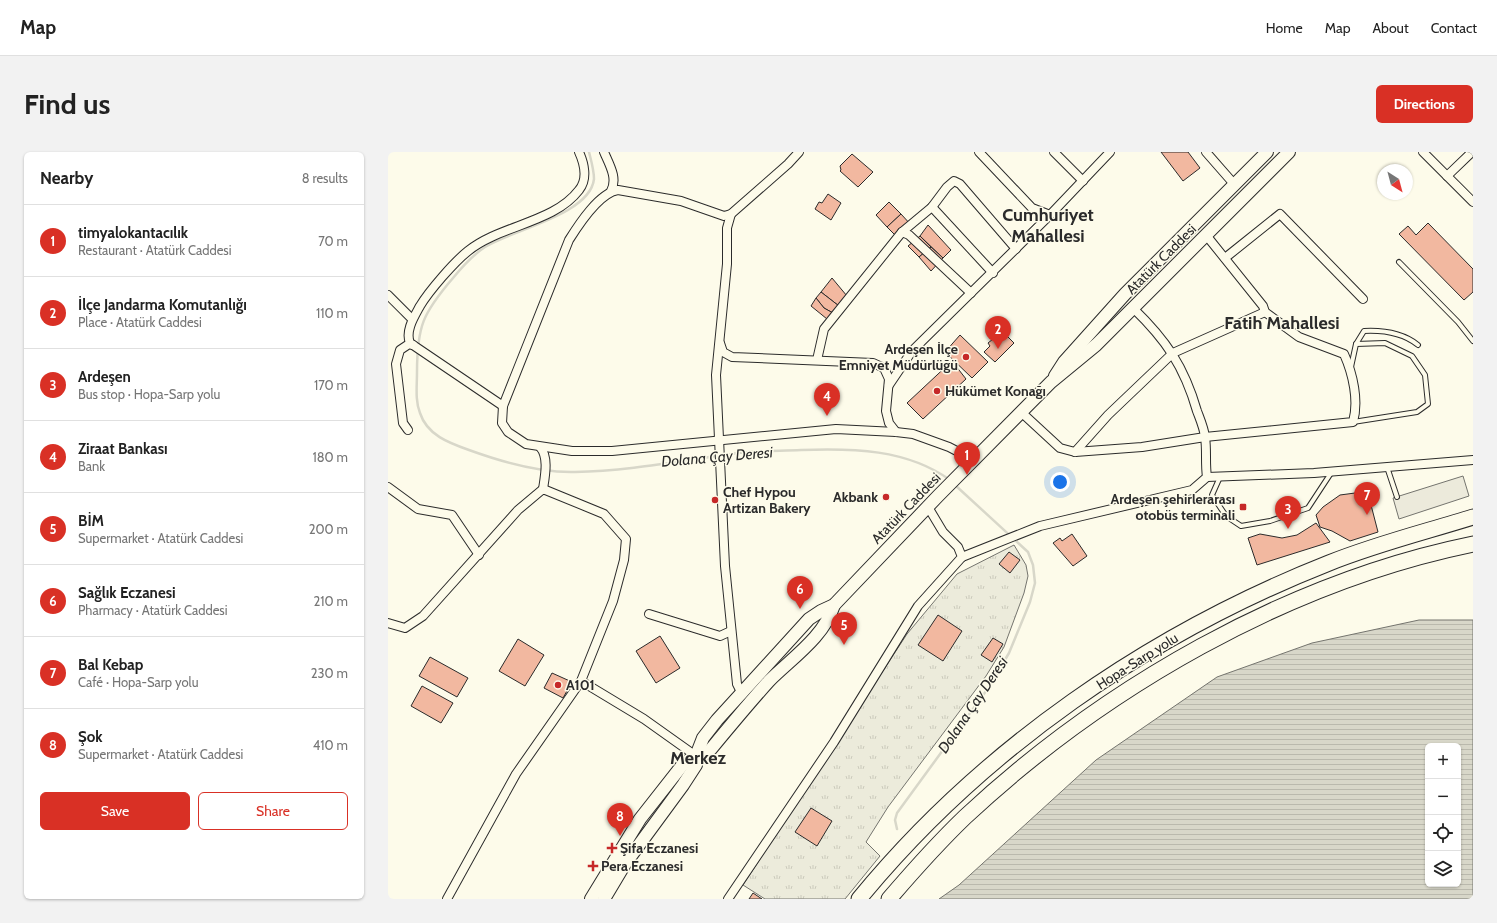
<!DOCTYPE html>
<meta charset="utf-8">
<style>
body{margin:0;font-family:Cabin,sans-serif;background:#f2f2f2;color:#222}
.controls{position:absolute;right:12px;bottom:12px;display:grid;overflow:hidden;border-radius:6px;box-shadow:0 1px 3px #0004}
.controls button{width:36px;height:36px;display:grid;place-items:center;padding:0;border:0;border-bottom:1px solid #e0e0e0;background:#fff;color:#222;font:20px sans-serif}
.compass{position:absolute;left:989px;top:12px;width:36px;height:36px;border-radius:50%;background:#fff;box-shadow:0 1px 3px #0004;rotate:144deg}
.you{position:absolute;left:672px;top:330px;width:14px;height:14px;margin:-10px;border:3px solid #fff;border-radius:50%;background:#1a73e8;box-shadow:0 0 0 6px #1a73e833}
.badge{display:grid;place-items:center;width:26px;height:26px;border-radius:50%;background:#d93025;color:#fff;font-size:13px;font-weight:700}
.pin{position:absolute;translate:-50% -33px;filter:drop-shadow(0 1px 2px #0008)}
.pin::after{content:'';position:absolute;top:21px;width:14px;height:12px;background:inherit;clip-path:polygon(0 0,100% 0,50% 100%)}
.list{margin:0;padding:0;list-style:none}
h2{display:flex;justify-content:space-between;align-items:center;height:52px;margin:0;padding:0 16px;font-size:17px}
h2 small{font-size:13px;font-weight:400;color:#767676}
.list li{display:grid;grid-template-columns:26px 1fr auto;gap:12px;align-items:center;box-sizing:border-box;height:72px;padding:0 16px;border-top:1px solid #e0e0e0}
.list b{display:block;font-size:15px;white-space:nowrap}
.list p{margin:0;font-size:13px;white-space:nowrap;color:#767676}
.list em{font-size:13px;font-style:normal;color:#767676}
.actions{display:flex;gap:8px;padding:12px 16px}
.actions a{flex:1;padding:9px 0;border:1px solid #d93025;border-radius:6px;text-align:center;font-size:14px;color:#d93025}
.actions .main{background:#d93025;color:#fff}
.icon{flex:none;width:22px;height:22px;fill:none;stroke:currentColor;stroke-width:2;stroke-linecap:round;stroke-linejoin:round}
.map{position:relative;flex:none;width:1085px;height:747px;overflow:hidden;border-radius:6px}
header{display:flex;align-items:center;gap:24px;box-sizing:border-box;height:56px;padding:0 20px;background:#fff;border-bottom:1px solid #e0e0e0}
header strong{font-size:19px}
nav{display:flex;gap:22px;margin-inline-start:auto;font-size:14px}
.intro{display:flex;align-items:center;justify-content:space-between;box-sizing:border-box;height:96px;padding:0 24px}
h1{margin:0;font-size:28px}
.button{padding:10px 18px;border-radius:6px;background:#d93025;color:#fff;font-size:14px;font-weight:700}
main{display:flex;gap:24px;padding:0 24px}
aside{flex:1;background:#fff;border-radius:6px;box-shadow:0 1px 3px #0004}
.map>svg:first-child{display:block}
.park{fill:url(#park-tufts);stroke:#74746e}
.parking{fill:#eceadb;stroke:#74746e}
.water{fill:url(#water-rules);stroke:#74746e;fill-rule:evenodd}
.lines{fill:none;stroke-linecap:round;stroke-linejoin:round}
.stream{stroke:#d8d7c9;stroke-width:2.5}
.building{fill:#f2b8a0;stroke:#2b2b2b}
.lane-casing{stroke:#2b2b2b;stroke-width:6}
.street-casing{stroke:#2b2b2b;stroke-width:10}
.secondary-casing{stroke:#2b2b2b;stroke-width:14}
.highway-casing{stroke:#2b2b2b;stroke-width:17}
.lane{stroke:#fdfbea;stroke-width:4}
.street{stroke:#fdfbea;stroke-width:8}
.secondary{stroke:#fdfbea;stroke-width:12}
.highway{stroke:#fdfbea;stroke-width:15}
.poi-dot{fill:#c62828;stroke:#fdfbea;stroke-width:1.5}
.labels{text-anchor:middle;stroke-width:3;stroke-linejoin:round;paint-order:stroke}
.street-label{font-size:14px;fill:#2b2b2b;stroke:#fdfbea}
.poi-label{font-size:14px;font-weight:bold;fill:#2b2b2b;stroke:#fdfbea;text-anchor:start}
.water-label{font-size:15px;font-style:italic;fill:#2b2b2b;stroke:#fdfbea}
.district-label{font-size:18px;font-weight:bold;fill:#2b2b2b;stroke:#fdfbea}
</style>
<header>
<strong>Map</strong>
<nav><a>Home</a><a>Map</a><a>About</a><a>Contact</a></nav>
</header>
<div class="intro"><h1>Find us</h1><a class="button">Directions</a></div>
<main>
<aside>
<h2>Nearby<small>8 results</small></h2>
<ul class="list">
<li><span class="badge">1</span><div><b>timyalokantacılık</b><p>Restaurant · Atatürk Caddesi</p></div><em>70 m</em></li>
<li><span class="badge">2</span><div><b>İlçe Jandarma Komutanlığı</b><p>Place · Atatürk Caddesi</p></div><em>110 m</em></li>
<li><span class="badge">3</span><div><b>Ardeşen</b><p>Bus stop · Hopa-Sarp yolu</p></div><em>170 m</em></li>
<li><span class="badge">4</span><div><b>Ziraat Bankası</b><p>Bank</p></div><em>180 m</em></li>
<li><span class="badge">5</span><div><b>BİM</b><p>Supermarket · Atatürk Caddesi</p></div><em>200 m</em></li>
<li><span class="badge">6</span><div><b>Sağlık Eczanesi</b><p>Pharmacy · Atatürk Caddesi</p></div><em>210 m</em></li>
<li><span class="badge">7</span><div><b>Bal Kebap</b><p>Café · Hopa-Sarp yolu</p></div><em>230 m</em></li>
<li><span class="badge">8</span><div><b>Şok</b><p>Supermarket · Atatürk Caddesi</p></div><em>410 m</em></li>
</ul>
<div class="actions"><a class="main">Save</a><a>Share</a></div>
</aside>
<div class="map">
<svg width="1085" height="747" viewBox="0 0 1085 747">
<defs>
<pattern id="park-tufts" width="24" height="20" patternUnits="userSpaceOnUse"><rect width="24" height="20" fill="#ecebdb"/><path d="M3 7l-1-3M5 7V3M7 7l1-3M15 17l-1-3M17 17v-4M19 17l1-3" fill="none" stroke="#cbcabc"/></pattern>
<pattern id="water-rules" width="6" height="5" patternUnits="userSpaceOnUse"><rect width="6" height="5" fill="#d8d7c9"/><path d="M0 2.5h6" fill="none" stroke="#bab9ad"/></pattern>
</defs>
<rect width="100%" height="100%" fill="#fdfbea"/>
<!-- park -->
<path class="park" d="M 626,393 L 638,413 L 640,424 L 636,441 L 616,495 L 598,524 L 500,655 L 478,690 L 492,704 L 457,747 L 377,747 L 355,733 L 519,482 L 569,422 Z"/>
<!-- parking -->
<path class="parking" d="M 1075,324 L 1081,344 L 1011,367 L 1005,346 Z"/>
<!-- water -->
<path class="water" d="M 1031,468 L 1085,468 L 1085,747 L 551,747 L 571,733 L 708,608 L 829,525 L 924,491 ZM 1040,594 L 1070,594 L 1070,732 L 1040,732 Z"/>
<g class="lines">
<!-- stream -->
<g class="stream">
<path d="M 201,0 C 203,8 206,18 206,27 C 202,63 123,78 97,95 C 85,103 74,115 65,126 C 35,161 29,174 29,220 C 29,234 27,249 32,261 C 39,283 61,291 81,298 C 114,310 152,321 187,320 C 242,319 296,308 350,301 C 371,299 392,299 413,298 C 464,296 519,297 562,328"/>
<path d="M 509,677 L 507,668 L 509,661 L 601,535 L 621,501 L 642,450 L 647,431 L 645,413 L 640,400 L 567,333"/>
</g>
</g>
<!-- building -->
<g class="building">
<path d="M 773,0 L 800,0 L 812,16 L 795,29 Z"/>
<path d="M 464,2 L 485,20 L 470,35 L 452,19 L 453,18 L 452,14 Z"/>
<path d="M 440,42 L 453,51 L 443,68 L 427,57 L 431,50 L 434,51 Z"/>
<path d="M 501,50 L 513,62 L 499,75 L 488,63 Z"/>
<path d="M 513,62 L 524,74 L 512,88 L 499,75 Z"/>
<path d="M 1040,71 L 1085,117 L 1085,140 L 1076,148 L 1011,82 L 1020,74 L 1028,83 Z"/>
<path d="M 540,73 L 563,98 L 555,106 L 532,84 Z"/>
<path d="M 532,84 L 543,95 L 531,105 L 520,94 Z"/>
<path d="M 543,95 L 555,106 L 543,119 L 531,105 Z"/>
<path d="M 444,126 L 459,144 L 451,154 L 433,140 Z"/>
<path d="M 433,140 L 451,154 L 445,161 L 436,156 L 428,146 Z"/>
<path d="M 428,146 L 436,156 L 445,161 L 439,167 L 423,154 Z"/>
<path d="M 615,180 L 626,191 L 607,210 L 596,200 L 602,194 L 600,191 L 605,187 L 607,189 Z"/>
<path d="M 572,183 L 600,210 L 584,226 L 557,200 Z"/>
<path d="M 564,209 L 578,227 L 535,267 L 519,251 Z"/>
<path d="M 967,341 L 976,346 L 983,353 L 990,380 L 962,389 L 944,379 L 932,375 L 928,363 L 935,355 L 952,343 Z"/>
<path d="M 928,371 L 942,390 L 869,413 L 860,386 L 872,382 L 894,386 L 909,383 Z"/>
<path d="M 684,382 L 699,404 L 685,414 L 665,391 L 672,386 L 674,389 Z"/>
<path d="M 621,400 L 632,408 L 622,421 L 611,412 Z"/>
<path d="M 550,463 L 574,479 L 555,509 L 530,493 Z"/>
<path d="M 272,484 L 292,516 L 268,531 L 248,499 Z"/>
<path d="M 605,486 L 615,492 L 604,510 L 593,503 Z"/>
<path d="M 130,487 L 156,503 L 137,534 L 111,519 Z"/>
<path d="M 42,505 L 80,526 L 69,545 L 31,524 Z"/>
<path d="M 164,521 L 184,530 L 175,546 L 156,536 Z"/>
<path d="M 34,534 L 65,551 L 53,571 L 23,554 Z"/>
<path d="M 423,656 L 444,669 L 429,694 L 407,680 Z"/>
<path d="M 365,741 L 374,747 L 361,747 Z"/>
</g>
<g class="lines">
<defs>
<g id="lane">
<path d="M 1011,110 L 1070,170 L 1085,189"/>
<path d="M 963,215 L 968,192 L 976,179 C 996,178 1015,181 1030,193"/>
<path d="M 965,270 L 1029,260 L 1040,252 L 1037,223 L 1024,204 L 997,191 L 968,192"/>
<path d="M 999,315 L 1009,345"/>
<path d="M 832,325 L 824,343 L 838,364 L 853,374 L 882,369 L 920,356 L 943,321"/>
</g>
<g id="street">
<path d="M 216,0 C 221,12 230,26 223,39"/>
<path d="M 411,0 L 400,12 L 343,62 L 336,64 L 293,49 L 230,38 C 211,41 191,72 181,88 L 115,254 L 114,271 L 120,280 L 138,292 L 184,299 L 224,299 L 448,277 L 508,280 L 525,282 L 561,295 L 586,308"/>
<path d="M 591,0 L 644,56 L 662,63"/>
<path d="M 666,0 L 695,29"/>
<path d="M 818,0 L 846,32"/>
<path d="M 1035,0 L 1085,50"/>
<path d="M 1059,24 L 1084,0"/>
<path d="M 544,55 L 605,121"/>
<path d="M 343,62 L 339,76 L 339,112 L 328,223 L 337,414 L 349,532 L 352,538 L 357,537"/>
<path d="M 514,80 L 521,83 L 583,141"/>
<path d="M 837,106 L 892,62 L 975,147"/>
<path d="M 0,143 L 24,167"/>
<path d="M 332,191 L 335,200 L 344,205 L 485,211 L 496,216 L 501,227 L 498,259 L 501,271 L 508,280"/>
<path d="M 429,208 L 436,177 L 514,80 L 544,55 L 559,35 L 566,29 L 572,32 L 628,97"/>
<path d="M 501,233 L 524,199 L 662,63 L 722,0"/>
<path d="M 115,254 L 22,191 C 17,179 26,165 32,154 C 41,139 66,110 80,99 C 112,73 166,71 191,38 C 200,27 196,11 191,0"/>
<path d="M 633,260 L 672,296 L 687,300 L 754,295 L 817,285 L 965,270 C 971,249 965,222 956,202 L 911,185 L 877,160 L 875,154 L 818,83"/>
<path d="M 20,278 L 15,271 L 8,212 L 12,198 L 21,192 L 25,193"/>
<path d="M 152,295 C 161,305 157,324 155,337"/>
<path d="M 687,300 L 720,263 L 785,201 L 877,160"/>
<path d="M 819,325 L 926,321 L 1085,308"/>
<path d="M 0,335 L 30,357 L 64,363 L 91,403"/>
<path d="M 574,405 L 652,374 L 804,338 L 819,325 C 817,311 819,298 817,285 C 816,276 812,267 809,259 C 796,214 778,188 745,156"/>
<path d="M 261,462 L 332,484 L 343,479"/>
<path d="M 0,471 L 17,476 L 35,464 L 130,358 L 155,337 L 216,362 L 238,387 L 236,408 L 225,449 L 193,529 L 128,622 L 59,747"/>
<path d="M 193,529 L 256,567 L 308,604"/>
<path d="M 340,747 L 446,590 L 530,454 L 574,405 L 570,395 L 555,380 L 540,355"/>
</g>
<g id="secondary">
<path d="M 667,224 L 676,210 L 737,142 L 879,0"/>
<path d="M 203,747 L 252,667 L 296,611 L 308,604 L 315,586 L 329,568 L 421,467 L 433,459 L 446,453 L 550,344 L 663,230 L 708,193 L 901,0"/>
<path d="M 216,747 L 237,712 L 295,633 L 308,613 L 308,604 L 317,602 L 323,597 C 342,574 361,551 381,529 C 404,506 436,485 446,453"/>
</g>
<g id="highway">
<path d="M 471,747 C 594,597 761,482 941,411 C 988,392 1037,380 1085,365"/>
<path d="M 501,747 C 525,719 550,691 577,665 C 715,536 899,430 1085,392"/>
</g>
</defs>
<!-- lane casing -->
<use href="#lane" class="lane-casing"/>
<!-- street casing -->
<use href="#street" class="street-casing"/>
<!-- secondary casing -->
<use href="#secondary" class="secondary-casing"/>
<!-- highway casing -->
<use href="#highway" class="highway-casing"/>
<!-- lane -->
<use href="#lane" class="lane"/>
<!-- street -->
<use href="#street" class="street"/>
<!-- secondary -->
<use href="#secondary" class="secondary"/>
<!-- highway -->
<use href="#highway" class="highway"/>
</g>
<!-- markers -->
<g class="poi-dot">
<circle cx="578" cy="205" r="4"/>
<circle cx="549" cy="239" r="4"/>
<circle cx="498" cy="345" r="4"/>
<circle cx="327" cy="348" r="4"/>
<rect x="851" y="351" width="8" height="8" rx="2"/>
<circle cx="170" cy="533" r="4"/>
<path d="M222 690h4v4h4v4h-4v4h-4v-4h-4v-4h4z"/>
<path d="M203 708h4v4h4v4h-4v4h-4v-4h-4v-4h4z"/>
</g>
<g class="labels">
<!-- street labels -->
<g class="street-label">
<text transform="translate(773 107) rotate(-45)" y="5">Atatürk Caddesi</text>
<text transform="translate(518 356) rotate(-46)" y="5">Atatürk Caddesi</text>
<text transform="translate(749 509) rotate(-32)" y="5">Hopa-Sarp yolu</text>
</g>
<!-- poi labels -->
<g class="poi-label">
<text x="570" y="202" text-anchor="end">Ardeşen İlçe<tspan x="570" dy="16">Emniyet Müdürlüğü</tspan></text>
<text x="557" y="244">Hükümet Konağı</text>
<text x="335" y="345">Chef Hypou<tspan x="335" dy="16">Artizan Bakery</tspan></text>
<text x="490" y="350" text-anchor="end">Akbank</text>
<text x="847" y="352" text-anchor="end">Ardeşen şehirlerarası<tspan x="847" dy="16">otobüs terminali</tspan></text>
<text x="178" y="538">A101</text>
<text x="232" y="701">Şifa Eczanesi</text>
<text x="213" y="719">Pera Eczanesi</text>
</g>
<!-- water labels -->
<g class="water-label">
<text transform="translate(329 305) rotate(-5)" y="5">Dolana Çay Deresi</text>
<text transform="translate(585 553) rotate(-56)" y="5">Dolana Çay Deresi</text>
</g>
<!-- district labels -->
<g class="district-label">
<text x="660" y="69">Cumhuriyet<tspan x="660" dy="21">Mahallesi</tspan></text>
<text x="894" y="177">Fatih Mahallesi</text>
<text x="310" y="612">Merkez</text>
</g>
</g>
</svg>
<div class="controls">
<button>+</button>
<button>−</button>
<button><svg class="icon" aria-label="locate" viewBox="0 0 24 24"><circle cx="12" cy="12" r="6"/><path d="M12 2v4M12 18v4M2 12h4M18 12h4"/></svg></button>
<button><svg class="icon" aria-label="layers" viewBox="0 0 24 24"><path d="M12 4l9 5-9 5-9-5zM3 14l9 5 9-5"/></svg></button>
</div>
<svg class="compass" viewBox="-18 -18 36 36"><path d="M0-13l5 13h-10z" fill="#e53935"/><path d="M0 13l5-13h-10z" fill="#767676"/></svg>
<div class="you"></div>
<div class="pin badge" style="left:579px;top:323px">1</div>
<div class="pin badge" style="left:610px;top:197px">2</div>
<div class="pin badge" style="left:900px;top:377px">3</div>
<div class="pin badge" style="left:439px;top:264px">4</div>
<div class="pin badge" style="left:456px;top:493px">5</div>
<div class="pin badge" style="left:412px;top:457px">6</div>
<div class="pin badge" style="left:979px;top:363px">7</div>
<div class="pin badge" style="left:232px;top:684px">8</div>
</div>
</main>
